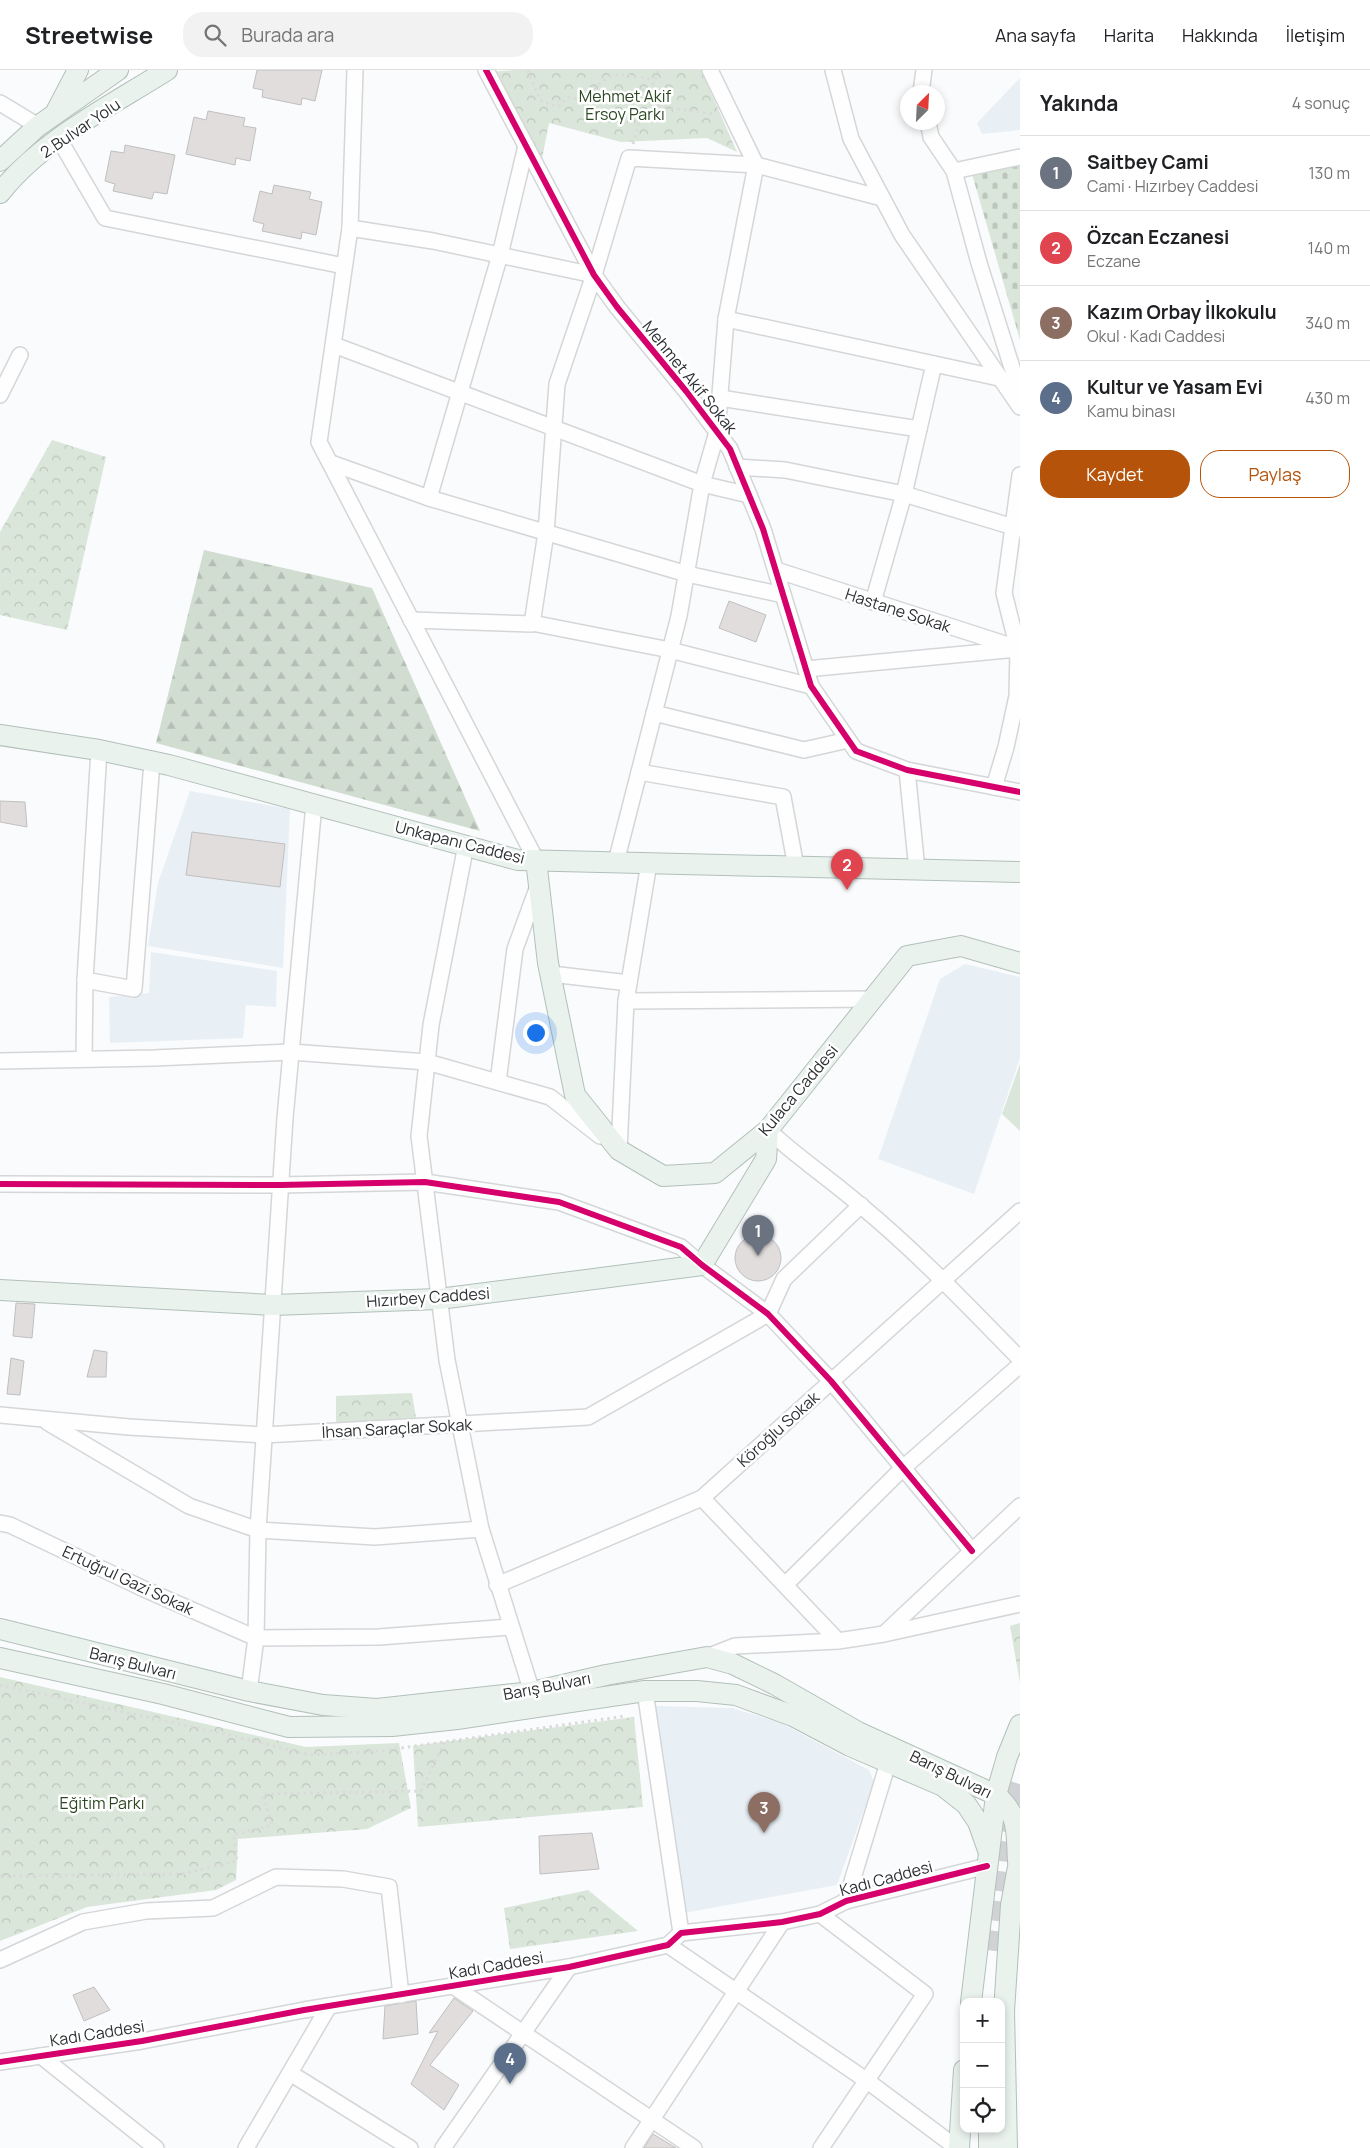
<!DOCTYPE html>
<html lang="tr">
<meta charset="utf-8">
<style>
body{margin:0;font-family:Manrope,sans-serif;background:#f2f2f2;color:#202124}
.controls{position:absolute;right:15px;bottom:15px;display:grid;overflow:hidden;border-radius:10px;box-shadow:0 2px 8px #0003}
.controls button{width:45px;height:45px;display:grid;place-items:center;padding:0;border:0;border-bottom:1px solid #e0e0e0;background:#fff;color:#202124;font:25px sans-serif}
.compass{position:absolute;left:900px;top:15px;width:45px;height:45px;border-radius:50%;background:#fff;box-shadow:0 2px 8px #0003;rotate:24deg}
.you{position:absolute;left:535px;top:962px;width:18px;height:18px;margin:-12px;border:4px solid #fff;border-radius:50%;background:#1a73e8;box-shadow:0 0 0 8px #1a73e833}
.badge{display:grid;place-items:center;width:32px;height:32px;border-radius:50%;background:#b45309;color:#fff;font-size:16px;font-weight:700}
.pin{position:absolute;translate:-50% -41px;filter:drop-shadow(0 1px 2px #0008)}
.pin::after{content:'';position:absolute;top:26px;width:18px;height:15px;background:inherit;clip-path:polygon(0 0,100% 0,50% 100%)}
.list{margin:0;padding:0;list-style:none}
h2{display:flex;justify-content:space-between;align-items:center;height:65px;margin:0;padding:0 20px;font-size:21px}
h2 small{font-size:16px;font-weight:400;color:#757577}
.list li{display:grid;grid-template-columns:32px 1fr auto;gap:15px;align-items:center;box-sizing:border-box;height:75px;padding:0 20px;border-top:1px solid #e0e0e0}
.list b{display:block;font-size:19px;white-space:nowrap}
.list p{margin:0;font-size:16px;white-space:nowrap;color:#757577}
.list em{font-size:16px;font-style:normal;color:#757577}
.actions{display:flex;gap:10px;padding:15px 20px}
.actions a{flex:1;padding:11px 0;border:1px solid #b45309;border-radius:20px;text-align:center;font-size:18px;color:#b45309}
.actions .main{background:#b45309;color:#fff}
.icon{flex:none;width:28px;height:28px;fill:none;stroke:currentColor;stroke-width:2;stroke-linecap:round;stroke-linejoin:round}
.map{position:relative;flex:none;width:1020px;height:2078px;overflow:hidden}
header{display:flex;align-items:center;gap:30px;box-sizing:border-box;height:70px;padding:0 25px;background:#fff;border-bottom:1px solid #e0e0e0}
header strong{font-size:24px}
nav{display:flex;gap:28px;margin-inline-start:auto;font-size:18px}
.search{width:350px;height:45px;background:#f2f2f2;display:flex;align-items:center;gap:12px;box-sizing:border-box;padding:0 18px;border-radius:20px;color:#757577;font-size:19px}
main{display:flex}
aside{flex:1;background:#fff}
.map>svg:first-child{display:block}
.built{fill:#e8f0f6}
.grass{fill:#dbe6da}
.forest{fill:url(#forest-firs)}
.cemetery{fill:url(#cemetery-stones)}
.park{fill:url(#park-crowns)}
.building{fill:#e2dddd;stroke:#c0bfbf}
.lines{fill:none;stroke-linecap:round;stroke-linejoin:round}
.major-tunnel{stroke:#d0d2d5;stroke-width:20;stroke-dasharray:20 10;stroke-linecap:butt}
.minor-casing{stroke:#d4d6d8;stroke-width:18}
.major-casing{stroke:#b2c0b9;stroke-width:22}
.path{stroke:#dadada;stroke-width:3;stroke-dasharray:2.5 4;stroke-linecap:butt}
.minor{stroke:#fefeff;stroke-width:15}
.major{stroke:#eaf2ee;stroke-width:20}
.cycleway-casing{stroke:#fff;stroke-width:9}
.cycleway{stroke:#d6006c;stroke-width:6}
.labels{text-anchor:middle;stroke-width:5;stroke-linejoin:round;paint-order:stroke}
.park-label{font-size:16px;fill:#2c4822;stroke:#fff}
.street-label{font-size:16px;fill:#2d3033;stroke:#fff}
</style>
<header>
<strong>Streetwise</strong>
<div class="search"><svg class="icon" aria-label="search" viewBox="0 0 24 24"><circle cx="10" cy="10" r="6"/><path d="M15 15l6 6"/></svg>Burada ara</div>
<nav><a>Ana sayfa</a><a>Harita</a><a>Hakkında</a><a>İletişim</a></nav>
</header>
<main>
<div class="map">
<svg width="1020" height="2078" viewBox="0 0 1020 2078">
<defs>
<pattern id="forest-firs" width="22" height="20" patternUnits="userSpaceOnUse" patternTransform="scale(1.25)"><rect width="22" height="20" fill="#d2ddd1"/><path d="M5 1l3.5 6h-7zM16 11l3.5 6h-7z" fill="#b5beb4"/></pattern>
<pattern id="cemetery-stones" width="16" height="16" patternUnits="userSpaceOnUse" patternTransform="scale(1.25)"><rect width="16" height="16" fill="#dbe6da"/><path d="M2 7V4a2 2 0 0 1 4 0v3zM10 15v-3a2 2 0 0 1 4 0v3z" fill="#bcc6bc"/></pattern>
<pattern id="park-crowns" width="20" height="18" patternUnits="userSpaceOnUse" patternTransform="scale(1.25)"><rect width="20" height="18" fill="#dbe6da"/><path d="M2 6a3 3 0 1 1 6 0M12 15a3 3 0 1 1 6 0" fill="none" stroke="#bcc6bc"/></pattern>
</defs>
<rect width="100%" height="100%" fill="#f9fbfd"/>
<!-- built -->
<g class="built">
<path d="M 1020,8 L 1020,60 L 982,64 L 977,53 Z"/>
<path d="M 190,721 L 290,739 L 283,898 L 148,876 L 158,813 Z"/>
<path d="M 151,882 L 277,901 L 276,937 L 246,935 L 243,968 L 110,973 L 109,927 L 149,923 Z"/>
<path d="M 965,894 L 1020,907 L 1020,988 L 974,1124 L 878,1089 L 940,909 Z"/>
<path d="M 655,1636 L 732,1638 L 781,1653 L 869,1700 L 874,1712 L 837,1815 L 684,1843 Z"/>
</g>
<!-- grass -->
<path class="grass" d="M 1020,994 L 1020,1061 L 1002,1044 Z"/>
<!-- forest -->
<path class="forest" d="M 204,480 L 372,518 L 480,761 L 156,673 Z"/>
<!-- cemetery -->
<path class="cemetery" d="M 1020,93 L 1020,270 L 972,104 Z"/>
<!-- park -->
<g class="park">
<path d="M 514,0 L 701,0 L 737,82 L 707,68 L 621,72 L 549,53 L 542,89 L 492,2 Z"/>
<path d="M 52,370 L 106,387 L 67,560 L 0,545 L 0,462 Z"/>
<path d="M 412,1323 L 416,1348 L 336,1353 L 336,1326 Z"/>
<path d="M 1020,1553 L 1020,1613 L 1010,1556 Z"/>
<path d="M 0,1607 L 306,1677 L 399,1673 L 411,1738 L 367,1759 L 238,1769 L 236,1810 L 216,1820 L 87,1837 L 0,1871 Z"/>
<path d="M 634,1647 L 643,1737 L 418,1757 L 413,1676 Z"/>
<path d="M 588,1820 L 638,1861 L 510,1879 L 504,1838 Z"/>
</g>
<!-- building -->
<g class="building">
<path d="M 257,0 L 322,0 L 315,31 L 302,28 L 301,35 L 262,27 L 263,20 L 253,18 Z"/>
<path d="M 208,41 L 245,48 L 243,56 L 256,58 L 250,91 L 236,88 L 235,95 L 186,84 L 194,47 L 206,50 Z"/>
<path d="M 125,75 L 175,85 L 167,124 L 154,122 L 152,129 L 113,121 L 115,114 L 105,111 L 111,81 L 124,83 Z"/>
<path d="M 274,115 L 311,122 L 309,129 L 322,132 L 316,165 L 302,162 L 301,169 L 262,161 L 264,154 L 253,151 L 260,121 L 272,124 Z"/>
<path d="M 729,531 L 766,545 L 756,572 L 719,558 Z"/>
<path d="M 0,731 L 25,732 L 27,757 L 0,752 Z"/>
<path d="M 192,762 L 285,774 L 280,817 L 186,805 Z"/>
<circle cx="758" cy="1188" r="23"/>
<path d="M 16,1233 L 35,1234 L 32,1268 L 13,1266 Z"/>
<path d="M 94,1280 L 107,1282 L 106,1307 L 87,1307 Z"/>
<path d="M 11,1288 L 24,1291 L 20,1325 L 7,1324 Z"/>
<path d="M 592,1763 L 599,1799 L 540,1804 L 539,1766 Z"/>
<path d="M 94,1917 L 110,1940 L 84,1951 L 73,1925 Z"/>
<path d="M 454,1928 L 473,1941 L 430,1995 L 459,2015 L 444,2040 L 411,2014 L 438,1961 L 429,1963 Z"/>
<path d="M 416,1931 L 418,1964 L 383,1969 L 385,1936 Z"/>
<path d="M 653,2064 L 676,2078 L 644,2078 Z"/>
</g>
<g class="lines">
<!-- major-tunnel -->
<path class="major-tunnel" d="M 987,1880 L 1002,1761 L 1020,1708"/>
<defs>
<g id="minor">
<path d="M 355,0 L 350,158 L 319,372 L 536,790"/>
<path d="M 486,0 L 594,205 L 617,237 L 686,321 L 730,379 L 763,459 L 811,616 L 856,681 L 907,700 L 1020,722"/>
<path d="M 710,0 L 756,95 L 726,249 L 717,362 L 702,414 L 749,425"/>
<path d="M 833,0 L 851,69 L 902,165 L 1020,337"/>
<path d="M 921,22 L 924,0"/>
<path d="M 0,33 L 38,56"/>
<path d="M 928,52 L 931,67 L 954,101 L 979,193 L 1020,323"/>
<path d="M 59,69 L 105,148 L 344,196"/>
<path d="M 954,101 L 1020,87"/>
<path d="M 350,158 L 433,171 L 594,205"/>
<path d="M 726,249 L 999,308"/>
<path d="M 334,275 L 702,414 L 679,546 L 616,792"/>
<path d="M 0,325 L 20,285"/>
<path d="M 720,328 L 919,359 L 934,294"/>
<path d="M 331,393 L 429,428 L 500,185 L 526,76"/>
<path d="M 737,397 L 785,400 L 904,424 L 919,359"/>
<path d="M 429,428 L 687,504 L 783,525"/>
<path d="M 776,500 L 1011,576"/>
<path d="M 873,532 L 904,424 L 1020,459"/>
<path d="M 411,550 L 532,554 L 546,463 L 557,314 L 594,205 L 629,88 L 756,95 L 882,128"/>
<path d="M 532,553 L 670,580 L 811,616"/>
<path d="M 1018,579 L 1004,523 L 1020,405"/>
<path d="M 806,599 L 1018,579 L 1017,626 L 1006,677 L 994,717"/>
<path d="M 654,643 L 804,680 L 848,670"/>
<path d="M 907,700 L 917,800"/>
<path d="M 639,702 L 783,727 L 796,797"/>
<path d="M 466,775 L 431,955 L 419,1066 L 447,1290 L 481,1459 L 532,1622"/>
<path d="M 649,793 L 626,931 L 873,929"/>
<path d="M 551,904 L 629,913"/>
<path d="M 85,910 L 134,919 L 152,692"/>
<path d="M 84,988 L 85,910 L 99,680"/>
<path d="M 0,991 L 154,988 L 291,982 L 427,992 L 550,1027 L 600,1066"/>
<path d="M 498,1012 L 515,879 L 538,816"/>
<path d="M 768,1060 C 797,1087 830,1109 860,1135 C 917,1182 968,1236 1020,1289"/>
<path d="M 619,1080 L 626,931"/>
<path d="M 0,1114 L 280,1115 L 425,1112 L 559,1132 L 681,1177 L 702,1195 L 768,1244 L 831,1311 L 972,1481"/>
<path d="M 768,1244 L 784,1209 L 861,1135"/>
<path d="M 0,1345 L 129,1357 L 264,1365 L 588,1347 L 768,1244"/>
<path d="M 47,1352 L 189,1436 L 258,1460 L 375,1467 L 481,1459"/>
<path d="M 702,1428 L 838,1571"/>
<path d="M 0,1453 L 10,1455 L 144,1519 L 256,1568 L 379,1567 L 510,1557"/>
<path d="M 497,1515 L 702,1428 L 1020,1141"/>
<path d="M 785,1515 L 903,1398 L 1020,1295"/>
<path d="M 885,1563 L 1020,1436"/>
<path d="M 707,1587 L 735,1576 L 838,1571 L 884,1564 L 1020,1534"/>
<path d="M 249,1621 L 256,1568 L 258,1460 L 285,1048 L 314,734"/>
<path d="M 645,1621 L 681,1863"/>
<path d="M 846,1831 L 888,1693"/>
<path d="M 820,1844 L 925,1924 L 821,2078"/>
<path d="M 668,1875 L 866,2010 L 957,2078"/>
<path d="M 0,1890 L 83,1852 L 146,1841 L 213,1838 L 276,1807 L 343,1809 L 389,1817 L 401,1925"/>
<path d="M 453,1916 L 694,2078"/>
<path d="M 41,1986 L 156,2078"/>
<path d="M 0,1992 L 142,1971 L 304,1940 L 569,1897 L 668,1875 L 681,1863 L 782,1852 L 820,1844 L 846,1831 L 987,1796"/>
<path d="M 290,2003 L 410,2078"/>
<path d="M 246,2078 L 329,1936"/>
<path d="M 443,2078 L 569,1897"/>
<path d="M 633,2078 L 782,1852"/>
</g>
<g id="major">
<path d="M 57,40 L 78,0"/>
<path d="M 0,91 L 38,56 L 118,0"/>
<path d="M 0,123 C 40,71 112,35 167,0"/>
<path d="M 0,665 L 99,680 L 169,695 L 518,790 L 1020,802"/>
<path d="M 536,790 L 548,893 L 575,1025 L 619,1080 L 663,1106 L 715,1103 L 768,1060 L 907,886 L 961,876 L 1020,893"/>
<path d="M 0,1220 L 273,1235 L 439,1229 L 702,1195 L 766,1089 L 768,1060"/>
<path d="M 0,1559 L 249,1621 L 323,1635 L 377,1639 L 532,1622 L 606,1605 L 707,1587 L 733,1594 L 774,1614 L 858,1662 L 996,1725 C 1020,1746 1016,1761 1018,1791"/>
<path d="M 0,1588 L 163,1624 L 289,1657 L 392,1656 L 457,1649 L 645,1621 L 697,1621 L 736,1625 L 793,1646 L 850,1676 L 943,1716 L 966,1734 L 978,1752 L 988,1780"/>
<path d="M 971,1932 L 996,1725 L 1007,1687 L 1020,1655"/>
<path d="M 959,2078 L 964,2000"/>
<path d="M 989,2078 L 989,2059"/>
<path d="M 1007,2078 L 1004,1941 L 1011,1835 L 1020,1786"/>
</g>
</defs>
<!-- minor casing -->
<use href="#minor" class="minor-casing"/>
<!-- major casing -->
<use href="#major" class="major-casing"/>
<!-- path -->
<g class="path">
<path d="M 528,0 L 540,30 L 558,37 L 569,27 L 585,31 C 608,0 615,2 654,10"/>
<circle cx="644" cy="33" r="13"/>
<path d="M 650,21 L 659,0"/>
<path d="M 658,36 L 714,44"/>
<path d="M 633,74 L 641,46"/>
<path d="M 0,1615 L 225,1664 L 310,1685 L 380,1681 L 626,1646"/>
<path d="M 0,1806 L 182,1804 L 237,1791 L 234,1765 L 272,1755 L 263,1724 L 421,1721 L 445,1671"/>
</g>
<!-- minor -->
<use href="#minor" class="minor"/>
<!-- major -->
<use href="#major" class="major"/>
<defs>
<g id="cycleway">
<path d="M 486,0 L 594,205 L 617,237 L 686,321 L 730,379 L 763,459 L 811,616 L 856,681 L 907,700 L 1020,722"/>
<path d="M 0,1114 L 280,1115 L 425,1112 L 559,1132 L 681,1177 L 702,1195 L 768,1244 L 831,1311 L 972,1481"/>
<path d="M 0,1992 L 142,1971 L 304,1940 L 569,1897 L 668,1875 L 681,1863 L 782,1852 L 820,1844 L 846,1831 L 987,1796"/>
</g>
</defs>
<!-- cycleway casing -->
<use href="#cycleway" class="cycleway-casing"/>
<!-- cycleway -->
<use href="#cycleway" class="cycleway"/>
</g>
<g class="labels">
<!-- park labels -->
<g class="park-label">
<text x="625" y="32">Mehmet Akif<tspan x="625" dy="18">Ersoy Parkı</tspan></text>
<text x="102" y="1739">Eğitim Parkı</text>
</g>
<!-- street labels -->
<g class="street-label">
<text transform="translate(80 58) rotate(-34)" y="6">2.Bulvar Yolu</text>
<text transform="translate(690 307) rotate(51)" y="6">Mehmet Akif Sokak</text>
<text transform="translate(898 540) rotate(18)" y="6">Hastane Sokak</text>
<text transform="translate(460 772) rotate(14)" y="6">Unkapanı Caddesi</text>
<text transform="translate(798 1020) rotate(-50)" y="6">Kulaca Caddesi</text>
<text transform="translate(428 1227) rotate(-4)" y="6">Hızırbey Caddesi</text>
<text transform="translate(397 1358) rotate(-3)" y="6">İhsan Saraçlar Sokak</text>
<text transform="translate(778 1359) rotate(-42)" y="6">Köroğlu Sokak</text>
<text transform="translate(128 1510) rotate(25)" y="6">Ertuğrul Gazi Sokak</text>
<text transform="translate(133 1593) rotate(14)" y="6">Barış Bulvarı</text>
<text transform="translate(547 1616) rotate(-11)" y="6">Barış Bulvarı</text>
<text transform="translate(951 1704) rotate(26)" y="6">Barış Bulvarı</text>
<text transform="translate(886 1808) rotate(-15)" y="6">Kadı Caddesi</text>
<text transform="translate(496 1895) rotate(-10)" y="6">Kadı Caddesi</text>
<text transform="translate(97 1963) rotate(-9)" y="6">Kadı Caddesi</text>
</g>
</g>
</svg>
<div class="controls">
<button>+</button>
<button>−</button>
<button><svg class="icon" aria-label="locate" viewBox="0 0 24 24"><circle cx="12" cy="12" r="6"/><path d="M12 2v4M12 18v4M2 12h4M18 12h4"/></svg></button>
</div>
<svg class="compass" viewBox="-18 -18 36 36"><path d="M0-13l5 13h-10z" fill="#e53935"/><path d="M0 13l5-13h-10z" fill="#757577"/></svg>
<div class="you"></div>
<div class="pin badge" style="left:758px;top:1186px;background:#6b7280">1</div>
<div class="pin badge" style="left:847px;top:820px;background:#e0444e">2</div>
<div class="pin badge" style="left:764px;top:1763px;background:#8d6e63">3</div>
<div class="pin badge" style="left:510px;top:2014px;background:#5c6f8a">4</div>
</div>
<aside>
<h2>Yakında<small>4 sonuç</small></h2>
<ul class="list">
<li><span class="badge" style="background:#6b7280">1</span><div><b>Saitbey Cami</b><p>Cami · Hızırbey Caddesi</p></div><em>130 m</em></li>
<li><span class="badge" style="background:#e0444e">2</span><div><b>Özcan Eczanesi</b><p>Eczane</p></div><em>140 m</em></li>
<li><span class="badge" style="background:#8d6e63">3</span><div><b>Kazım Orbay İlkokulu</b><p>Okul · Kadı Caddesi</p></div><em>340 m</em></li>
<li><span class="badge" style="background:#5c6f8a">4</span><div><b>Kultur ve Yasam Evi</b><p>Kamu binası</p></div><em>430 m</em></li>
</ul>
<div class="actions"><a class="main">Kaydet</a><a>Paylaş</a></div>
</aside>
</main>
